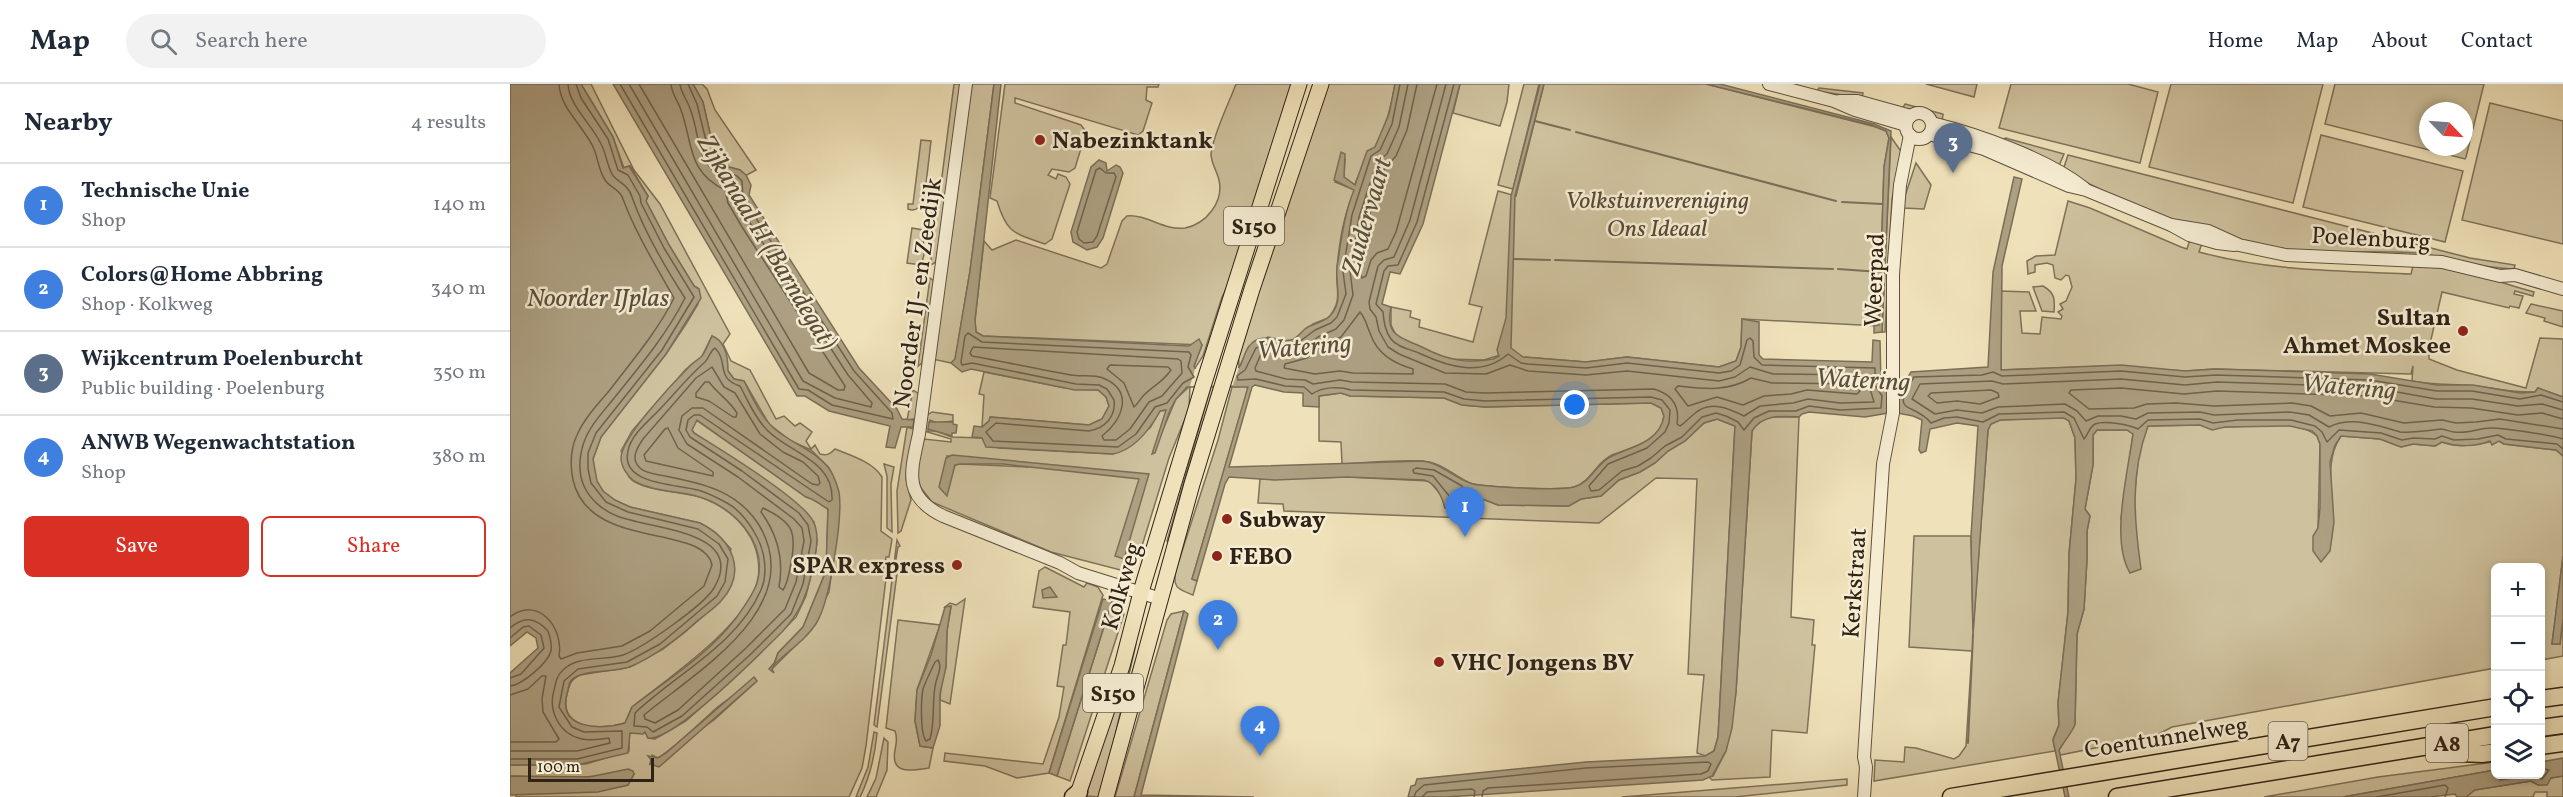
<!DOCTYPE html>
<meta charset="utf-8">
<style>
body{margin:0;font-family:Vollkorn,serif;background:#f2f2f3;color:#1f2937}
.controls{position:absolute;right:18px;bottom:18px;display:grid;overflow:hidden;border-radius:9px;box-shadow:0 3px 9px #0003}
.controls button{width:54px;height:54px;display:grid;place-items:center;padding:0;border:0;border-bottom:2px solid #e0e1e3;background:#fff;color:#1f2937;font:30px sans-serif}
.compass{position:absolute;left:1909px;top:18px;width:54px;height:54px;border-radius:50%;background:#fff;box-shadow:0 3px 9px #0003;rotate:115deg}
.scale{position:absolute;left:18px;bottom:15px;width:126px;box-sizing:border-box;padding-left:6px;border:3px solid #2e2316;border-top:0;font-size:16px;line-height:21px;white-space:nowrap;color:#2e2316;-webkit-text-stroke:4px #f5ecd2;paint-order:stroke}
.you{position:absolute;left:1065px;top:321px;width:21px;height:21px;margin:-15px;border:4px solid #fff;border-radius:50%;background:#1a73e8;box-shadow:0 0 0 9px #1a73e833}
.badge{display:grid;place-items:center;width:39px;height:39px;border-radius:50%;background:#d93025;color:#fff;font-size:20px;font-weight:700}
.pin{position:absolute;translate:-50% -50px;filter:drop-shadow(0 2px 3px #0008)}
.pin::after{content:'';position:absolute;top:32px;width:21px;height:18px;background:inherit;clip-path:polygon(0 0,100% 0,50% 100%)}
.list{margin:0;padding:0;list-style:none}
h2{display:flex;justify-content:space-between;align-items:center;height:78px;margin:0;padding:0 24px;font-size:26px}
h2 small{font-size:20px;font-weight:400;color:#747a83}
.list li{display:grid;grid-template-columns:39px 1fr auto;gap:18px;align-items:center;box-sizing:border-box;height:84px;padding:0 24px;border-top:2px solid #e0e1e3}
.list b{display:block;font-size:22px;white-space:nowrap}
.list p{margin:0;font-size:20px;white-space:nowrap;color:#747a83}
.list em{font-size:20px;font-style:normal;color:#747a83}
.actions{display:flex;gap:12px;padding:18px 24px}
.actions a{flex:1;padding:14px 0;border:2px solid #d93025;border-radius:9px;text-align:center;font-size:21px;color:#d93025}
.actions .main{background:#d93025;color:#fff}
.icon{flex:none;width:33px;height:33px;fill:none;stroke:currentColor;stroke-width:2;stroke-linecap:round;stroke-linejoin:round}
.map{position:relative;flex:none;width:2053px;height:713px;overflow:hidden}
header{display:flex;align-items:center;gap:36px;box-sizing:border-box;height:84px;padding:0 30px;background:#fff;border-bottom:2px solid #e0e1e3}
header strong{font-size:28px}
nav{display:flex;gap:33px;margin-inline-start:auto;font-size:21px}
.search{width:420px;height:54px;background:#f2f2f3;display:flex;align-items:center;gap:15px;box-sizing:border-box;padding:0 21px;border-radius:33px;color:#747a83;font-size:22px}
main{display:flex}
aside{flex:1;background:#fff}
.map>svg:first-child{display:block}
.green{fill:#cec19d;stroke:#7e725a;stroke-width:1.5;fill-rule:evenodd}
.water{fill:#ada082;stroke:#7a6e57;stroke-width:1.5;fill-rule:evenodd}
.pier{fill:#efe1b9}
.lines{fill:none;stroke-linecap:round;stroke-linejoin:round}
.shore{stroke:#6e624c;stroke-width:1.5}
.stream{stroke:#7a6e57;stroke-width:2}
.minor-casing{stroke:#5e523f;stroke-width:14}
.major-casing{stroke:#2e2316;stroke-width:17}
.highway-casing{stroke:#2e2316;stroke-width:19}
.minor{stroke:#f5ecd2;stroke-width:12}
.major{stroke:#efe1b9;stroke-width:15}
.highway{stroke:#efe1b9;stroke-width:16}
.poi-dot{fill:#8f2418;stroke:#f5ecd2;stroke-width:2}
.labels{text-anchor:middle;stroke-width:5;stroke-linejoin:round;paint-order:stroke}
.shield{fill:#f5ecd2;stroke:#6a5f4e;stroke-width:1.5}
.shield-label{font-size:22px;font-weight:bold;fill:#2e2316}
.poi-label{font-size:24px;font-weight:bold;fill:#2e2316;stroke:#f5ecd2;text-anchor:start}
.park-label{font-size:24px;font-style:italic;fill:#564a38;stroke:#f5ecd2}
.street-label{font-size:24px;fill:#2e2316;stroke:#f5ecd2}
.water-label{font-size:26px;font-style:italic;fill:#5a4f3c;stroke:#f5ecd2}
</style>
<header>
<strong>Map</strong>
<div class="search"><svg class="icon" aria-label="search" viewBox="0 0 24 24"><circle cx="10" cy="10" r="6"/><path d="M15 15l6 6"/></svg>Search here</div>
<nav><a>Home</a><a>Map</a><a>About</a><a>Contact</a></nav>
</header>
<main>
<aside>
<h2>Nearby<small>4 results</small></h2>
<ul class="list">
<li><span class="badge" style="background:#3f7fe0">1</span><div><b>Technische Unie</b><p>Shop</p></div><em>140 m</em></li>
<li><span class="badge" style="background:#3f7fe0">2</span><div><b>Colors@Home Abbring</b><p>Shop · Kolkweg</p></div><em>340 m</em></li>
<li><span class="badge" style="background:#5c6f8a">3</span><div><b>Wijkcentrum Poelenburcht</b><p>Public building · Poelenburg</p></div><em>350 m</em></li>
<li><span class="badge" style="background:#3f7fe0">4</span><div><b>ANWB Wegenwachtstation</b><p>Shop</p></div><em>380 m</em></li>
</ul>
<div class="actions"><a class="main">Save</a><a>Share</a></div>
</aside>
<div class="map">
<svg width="2053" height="713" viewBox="0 0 2053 713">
<rect width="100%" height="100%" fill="#efe1b9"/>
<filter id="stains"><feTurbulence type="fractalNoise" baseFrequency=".00333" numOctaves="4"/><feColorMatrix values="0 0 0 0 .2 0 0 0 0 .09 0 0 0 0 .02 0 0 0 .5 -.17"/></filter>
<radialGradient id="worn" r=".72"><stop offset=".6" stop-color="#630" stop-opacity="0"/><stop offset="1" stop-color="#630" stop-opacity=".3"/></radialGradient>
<!-- green -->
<g class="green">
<path d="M 71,0 L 81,0 L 124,86 L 150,120 L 220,250 L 213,260 L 221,277 L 240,286 L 266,335 L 274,332 L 285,342 L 290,339 L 302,348 L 296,357 L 301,365 L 305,361 L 310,370 C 317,372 320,370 325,365 C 340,371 363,378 372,393 L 371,447 L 382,455 L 379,473 L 376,473 L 374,485 L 377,486 L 356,662 L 352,684 L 339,713 L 6,713 L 6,710 C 46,708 78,710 118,701 L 124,690 L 55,694 L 0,692 L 0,681 L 76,680 L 119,667 L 119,649 L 135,648 L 138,654 L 145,655 L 176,637 L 245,574 L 286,533 L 296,512 L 305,473 L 307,457 L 304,438 L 235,382 L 184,349 L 182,346 L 186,336 L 296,413 C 305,415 310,421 318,425 L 316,487 L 293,543 L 268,569 L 262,585 L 296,551 L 319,508 L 327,447 L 325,398 L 319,384 L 301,366 L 281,357 L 259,340 L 234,297 L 224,295 L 218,287 L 202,252 L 191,274 L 176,285 L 122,347 L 111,367 C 114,374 115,386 119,393 C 129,407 177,408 193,414 C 214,422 230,434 241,454 C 248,467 251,485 247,499 C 235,542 157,595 122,623 L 115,639 C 91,646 48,646 57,610 C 60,600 60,596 70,591 L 120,583 L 153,565 L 174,549 L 206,521 L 221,465 L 205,448 L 190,439 L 120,423 L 104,416 L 93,407 L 86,397 L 83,375 L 91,353 L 156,270 L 176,240 L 188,220 L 189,205 L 184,202 L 159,161 L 136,117 L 138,112 L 120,82 L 114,84 L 103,53 ZM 247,597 L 204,636 L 140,680 L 142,671 L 148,674 C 168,661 183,645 201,629 C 214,616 232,607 247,597 Z"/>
<path d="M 183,0 L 192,0 L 197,5 L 205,26 L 246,86 L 235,92 L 230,86 L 219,83 L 204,67 L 193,18 Z"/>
<path d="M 444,0 L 451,0 L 426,178 L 421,181 L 421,130 L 424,122 L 428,123 Z"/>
<path d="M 460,0 L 484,0 L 460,187 L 445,276 L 441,279 L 422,275 Z"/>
<path d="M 495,0 L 649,0 L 648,3 L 637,3 L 636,16 L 642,19 L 633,47 L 628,51 L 505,14 L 505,19 L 571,41 L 576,48 L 565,84 L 559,88 L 542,85 L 538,91 L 546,95 L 548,90 L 556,93 L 560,100 L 542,155 L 535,160 C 504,149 497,150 487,117 L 480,114 Z"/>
<path d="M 726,0 L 782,0 L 718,201 L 712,213 L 693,272 L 685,284 L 684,282 L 692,261 L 473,252 L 466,248 L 465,236 L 474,157 L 482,166 L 506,156 L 591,184 L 597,180 L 612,137 L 617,132 C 637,130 654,147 675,144 C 696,140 714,118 709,96 C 707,87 701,79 701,70 C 703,51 719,19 726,0 Z"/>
<path d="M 815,0 L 885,0 C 882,22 875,44 865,63 C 859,76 848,87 845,101 L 834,93 L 835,74 L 825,98 L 845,106 C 834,129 829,159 827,185 C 825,205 834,216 818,234 L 803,240 L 783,256 L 777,257 L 758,253 L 738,264 L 729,284 L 728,265 Z"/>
<path d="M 950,0 L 999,0 L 997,18 L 990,42 L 943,29 Z"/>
<path d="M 1014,0 L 1029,0 L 1003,105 L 988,101 Z"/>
<path d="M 1034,0 L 1196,0 L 1366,43 L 1376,47 L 1379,54 L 1374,83 L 1369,242 L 1232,235 L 1231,263 L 1226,277 L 1209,283 L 1117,273 L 1076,278 L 1013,273 L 988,266 L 990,271 L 974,276 L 936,275 L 895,258 L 887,253 L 881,241 L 881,223 L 901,227 L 900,233 L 910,236 L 909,243 L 963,258 L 972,223 L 959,220 L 988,107 L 1006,112 Z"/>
<path d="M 1416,0 L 1467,0 L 1464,13 Z"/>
<path d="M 1501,0 L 1618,0 L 1648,8 L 1630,79 L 1489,44 Z"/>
<path d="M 1661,0 L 1813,0 L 1783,119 L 1639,83 Z"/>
<path d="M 1825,0 L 1974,0 L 1956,73 L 1955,75 L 1815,40 ZM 1918,27 L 1954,27 L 1954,63 L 1918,63 Z"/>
<path d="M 1309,4 L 1353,9 L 1352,14 L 1307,7 Z"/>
<path d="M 1980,19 L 2053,37 L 2053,160 L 1952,136 Z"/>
<path d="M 1395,20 L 1433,30 L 1432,39 L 1413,26 L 1391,27 Z"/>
<path d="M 1811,51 L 1953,87 L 1935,158 L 1793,123 Z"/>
<path d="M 1381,53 L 1392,69 L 1382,115 L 1375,248 L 1372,248 Z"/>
<path d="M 1496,54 L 1499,55 L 1554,70 L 1548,84 L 1494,59 L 1493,55 Z"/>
<path d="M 411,56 L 421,57 L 414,117 C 410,124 405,128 398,125 L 398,120 L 403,120 Z"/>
<path d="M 1558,71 L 1960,174 L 2005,181 L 2004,185 C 1969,184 1940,173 1906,169 C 1865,166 1824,170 1783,166 C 1761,164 1738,157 1717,152 C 1656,136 1607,116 1553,86 Z"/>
<path d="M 1406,79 L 1421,101 L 1414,125 L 1393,124 L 1395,112 Z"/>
<path d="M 1558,117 L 1580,124 L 1671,163 L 1677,165 L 1680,155 L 1692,159 L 1689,168 C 1759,187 1829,187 1901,190 L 1903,182 C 1945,181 1984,197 2024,208 L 2023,212 L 2005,207 L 2004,210 L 2013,212 L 2009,224 L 2000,222 L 1999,224 L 1932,208 L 1919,264 L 1919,275 L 1947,286 L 2016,304 L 2030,254 L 2053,255 L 2053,313 L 2028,304 L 2025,308 C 2004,309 1985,304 1964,302 C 1943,300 1923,301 1902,297 L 1903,282 L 1901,290 L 1703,285 L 1675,287 L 1599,282 L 1491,286 L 1491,207 L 1519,208 L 1526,227 L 1510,227 L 1512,249 L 1530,250 L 1532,233 L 1551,235 L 1552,232 L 1548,228 L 1553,225 L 1550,220 L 1556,217 L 1562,203 L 1559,192 L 1556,191 L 1551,196 L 1545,194 L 1543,181 L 1537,179 L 1525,181 L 1525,188 L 1518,190 L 1517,177 L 1526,172 L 1545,171 Z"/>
<path d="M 402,144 L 413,146 L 414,171 L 411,181 L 397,179 Z"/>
<path d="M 420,194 L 424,197 L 412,279 L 408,282 Z"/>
<path d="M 1533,202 C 1545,209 1545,215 1544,228 L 1532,227 L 1523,203 Z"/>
<path d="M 2021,220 L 2053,227 L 2053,243 L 2034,237 L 2035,234 L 2016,229 Z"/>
<path d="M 474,288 L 555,304 L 588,306 L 596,313 L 599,322 L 592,335 L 579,341 L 481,333 L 479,337 L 472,343 L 474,311 L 469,310 Z"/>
<path d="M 680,302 L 679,325 L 659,374 L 628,475 L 618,488 L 541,468 L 422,418 L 411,404 L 408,397 L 407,386 L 414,355 L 441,358 L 441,355 L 414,347 L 416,332 L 422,328 L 443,331 L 443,337 L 427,339 L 420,336 L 418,347 L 427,347 L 442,353 L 472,354 L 477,360 L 489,364 L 603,370 L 640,344 L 650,327 L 657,326 L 643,369 L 666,315 ZM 437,372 L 520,379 L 518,383 L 450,380 L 445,381 L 443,386 Z"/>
<path d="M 701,302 L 707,302 L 659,457 L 657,457 Z"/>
<path d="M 736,302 L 738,305 L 682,495 L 687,497 L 683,511 C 668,505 662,504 666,486 L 708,356 L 722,303 Z"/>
<path d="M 403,306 L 409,310 L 407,336 L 397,382 L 396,395 L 401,416 L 391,447 L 388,449 L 387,407 L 397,343 L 403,345 L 404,335 L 397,336 Z"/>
<path d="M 831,309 L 840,312 L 934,314 L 952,321 L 975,323 L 1141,319 L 1151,324 L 1154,332 C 1150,358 1122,363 1102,371 C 1086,378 1082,397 1064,403 C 1052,407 971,403 960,399 C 946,393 933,380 919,378 C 896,374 857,379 832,380 L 831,358 L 809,357 L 809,312 Z"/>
<path d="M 1260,333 L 1289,333 L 1281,533 L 1304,536 L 1302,561 L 1305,561 L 1297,649 L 1262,646 L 1260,693 L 1202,696 L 1199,693 L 1203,692 L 1216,667 L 1226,608 L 1242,347 L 1247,339 Z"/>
<path d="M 1554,333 L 1559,337 L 1565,354 L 1566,395 L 1559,470 L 1558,528 L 1548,619 L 1549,641 L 1543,655 L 1545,667 L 1364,697 L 1365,676 L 1394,678 L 1395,663 L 1406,664 L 1444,675 L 1449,672 L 1456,662 L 1462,567 L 1399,563 L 1404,452 L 1461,452 L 1463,545 L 1478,346 L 1481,340 L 1490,336 Z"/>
<path d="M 1207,335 L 1225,342 L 1208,653 L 1204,667 L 1196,672 L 1187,669 L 1194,591 L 1178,590 L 1187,395 L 1146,394 L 1089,439 L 774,427 L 773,420 L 748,419 L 750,395 L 837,393 L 919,397 L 932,412 L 935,424 L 946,428 L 949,413 L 975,416 L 988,421 L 1058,422 L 1071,415 L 1091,412 L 1109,396 L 1130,388 L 1145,379 L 1158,367 L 1175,357 L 1194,339 Z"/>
<path d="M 1690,341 C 1721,349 1783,330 1807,352 L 1810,360 L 1808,444 L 1820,467 C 1820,456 1824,445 1823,435 C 1823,406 1814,377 1831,352 L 1870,355 L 1891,363 L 1903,360 L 1925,362 L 1932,358 C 1953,366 1969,358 1989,357 L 1994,360 L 2046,366 L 2053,372 L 2053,472 L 2042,560 L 2050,560 L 2053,534 L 2053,572 L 2031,576 L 2030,484 L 1986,484 L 1985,584 L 1662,643 L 1645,652 L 1550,671 L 1549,666 L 1565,640 L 1567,550 L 1574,525 L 1577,475 L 1577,447 L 1580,432 L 1575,425 L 1583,381 L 1583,351 L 1587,346 L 1617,346 L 1623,350 L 1611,435 L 1623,427 L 1629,366 L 1638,342 Z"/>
<path d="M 374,380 L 384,383 L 381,400 L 382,448 L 377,444 L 377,392 Z"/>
<path d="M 387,456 L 390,462 L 388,463 L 385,481 L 388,482 L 367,643 L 364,641 Z"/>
<path d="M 535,483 L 574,503 L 577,499 L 588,503 L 593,511 L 539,689 L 507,694 L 475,682 L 434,677 L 435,669 L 533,680 L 549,633 L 554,603 L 547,602 L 553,561 L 556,561 L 560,528 L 523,523 L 529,487 Z"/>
<path d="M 455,515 L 440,620 L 430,616 L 431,600 L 436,583 L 437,547 L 441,523 L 435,523 L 440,519 L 446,521 Z"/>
<path d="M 602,517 L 608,521 L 609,527 L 614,530 L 560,697 L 547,692 Z"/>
<path d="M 674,527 L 624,713 L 605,713 L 657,536 L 661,530 Z"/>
<path d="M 388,536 L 430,541 L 407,606 L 405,637 L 410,662 L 423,664 L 419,684 C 403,686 380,692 385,666 C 386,659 388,655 385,647 L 376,644 Z"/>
<path d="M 624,560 L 626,560 L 591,713 L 576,712 Z"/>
<path d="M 364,648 L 367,649 C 365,671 360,693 350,713 L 346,713 L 358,683 Z"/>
<path d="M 374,654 L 378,658 L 377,686 L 366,713 L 357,713 L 366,694 Z"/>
<path d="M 1985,678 L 1985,686 L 1833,713 L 1754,713 L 1868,693 Z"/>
<path d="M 2053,692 L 2053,713 L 2037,713 L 2037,708 L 2025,708 L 2023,713 L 1956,713 L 1964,706 L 2021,697 L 2028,701 L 2041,694 Z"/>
<path d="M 1337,695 L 1337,701 L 1225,713 L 1112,713 Z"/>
</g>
<!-- water -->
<g class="water">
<path d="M 0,0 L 71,0 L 103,53 L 113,84 L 119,82 L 138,112 L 136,117 L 159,161 L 184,202 L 189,205 L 191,214 L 156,270 L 91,353 L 83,375 L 87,397 L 93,407 L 105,416 L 120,423 L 190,439 C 222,455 238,487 211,517 C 204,525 194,531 186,538 C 167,555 147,571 122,582 C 106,589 78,585 64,594 C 58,598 59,603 57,610 C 47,646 92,646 115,639 L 122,623 C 157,596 199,570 226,534 C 233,524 243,511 247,499 C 259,458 222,421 186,412 C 166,407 141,407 124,397 C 117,392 111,382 111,374 C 111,354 162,300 178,284 C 182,279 188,276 192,272 C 196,267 199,258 202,252 C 216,257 218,275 218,287 L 224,295 L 234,297 C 243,315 253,338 270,349 C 286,361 305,367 318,383 C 323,389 327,401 329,408 C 333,433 320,516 307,538 C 297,555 278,567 265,580 L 262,585 L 264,589 L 259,585 L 265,578 L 268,569 L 293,543 L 316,487 L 318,425 C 310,421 305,415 296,413 L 187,336 L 182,346 L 184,349 C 210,365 291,414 303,437 C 311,452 305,471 302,487 C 297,512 289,530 272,548 C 251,569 163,658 138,654 L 135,648 L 133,650 L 120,649 L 118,669 L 67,681 L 0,681 L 0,589 L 28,564 L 26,554 L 17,548 L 0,562 Z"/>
<path d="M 103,0 L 183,0 L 193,18 L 204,67 L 219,83 L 230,86 L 236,91 L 241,101 L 239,111 L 349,284 L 387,325 L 392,335 L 404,336 L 403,343 L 391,343 L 385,364 L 376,363 L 380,342 L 319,327 L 295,312 L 287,312 Z"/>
<path d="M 484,0 L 491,0 L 465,236 L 466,248 L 473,252 L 679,262 L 689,255 L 692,261 L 684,282 L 686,286 L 728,285 C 734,278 734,266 741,260 C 753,248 768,259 781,256 C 788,254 790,249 795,245 C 803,239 813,239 820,232 C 834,217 825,201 827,183 C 831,158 834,130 844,106 L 824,96 L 831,68 L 835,70 L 834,93 L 845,101 L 857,67 L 865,63 L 879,30 L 885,0 L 950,0 L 913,140 L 890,190 L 880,188 L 872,220 L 881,223 C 874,254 894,254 914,264 C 937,276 957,280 983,275 L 989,272 L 987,266 L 996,234 L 1001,112 L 1030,0 L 1034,0 L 1005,112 L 1001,264 L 1013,273 L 1076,278 L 1117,273 L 1209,283 L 1226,277 L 1231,263 L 1232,235 L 1249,238 L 1249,271 L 1253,275 L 1362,278 L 1363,256 L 1370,257 L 1371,299 L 1378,309 L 1378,329 L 1355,333 L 1299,328 L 1292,330 L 1289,333 C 1271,332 1253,330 1242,347 L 1226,608 L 1222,644 L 1216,667 L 1202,692 L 1193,696 L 936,713 L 898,713 L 901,702 L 905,701 L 907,695 L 1076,678 L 1195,672 L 1204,667 L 1208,653 L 1225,342 L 1207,335 L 1194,339 L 1175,357 L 1158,367 L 1145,379 L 1130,388 L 1109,396 L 1091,412 L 1071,415 L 1059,422 L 988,421 L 975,416 L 949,413 L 946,429 L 935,424 C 932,413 926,399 914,396 L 837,393 L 765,396 L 719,393 L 715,400 L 687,497 L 682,495 L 738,303 L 677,303 L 666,315 L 660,326 L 645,369 L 642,370 L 656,326 L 650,327 C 640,345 624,366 603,370 L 476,363 L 472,354 L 462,353 L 464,342 L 472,343 L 479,337 L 480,333 L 579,341 L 592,335 L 599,322 L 596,313 L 588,306 L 565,306 L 461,285 L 452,288 L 441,279 L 445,275 L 460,187 ZM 745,301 L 774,308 L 793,309 L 793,322 L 809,323 L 809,312 L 831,309 L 840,312 L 934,314 L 952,321 L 975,323 L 1141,319 L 1151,324 L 1154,332 C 1150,358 1122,363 1102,372 C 1086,379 1082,398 1064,403 C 1050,407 978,403 963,400 C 944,395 932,379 913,377 L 719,383 L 742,303 Z"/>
<path d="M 1196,0 L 1210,0 L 1364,40 L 1381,47 L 1372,248 L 1364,249 L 1364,242 L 1369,241 L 1374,83 L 1379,54 L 1376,47 L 1361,41 Z"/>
<path d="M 589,76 L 596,79 L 597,87 L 606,81 L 610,83 L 613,89 L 593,154 L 587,163 L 577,166 L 563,158 L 561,148 L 581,83 Z"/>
<path d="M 1504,93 L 1512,95 L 1492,182 L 1491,286 L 1611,281 L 1675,287 L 1706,285 L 1860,290 L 1927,301 L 1963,301 L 2010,309 L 2025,308 L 2028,304 L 2053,313 L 2053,372 L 2046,366 L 1994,360 L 1989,357 L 1982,361 L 1980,357 C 1965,363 1947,363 1932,358 L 1925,362 L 1903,360 L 1891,363 L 1870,355 L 1831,352 L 1825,361 L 1820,378 L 1824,438 L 1820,467 L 1811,478 L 1803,467 L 1803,452 L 1808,444 L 1810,424 L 1810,360 L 1807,352 L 1802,347 L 1780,342 L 1715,343 L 1702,346 L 1690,341 L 1638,342 C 1620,391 1624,435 1631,485 L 1620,489 C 1600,456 1618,388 1623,350 L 1617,346 L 1587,346 L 1583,351 L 1583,381 L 1575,425 L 1580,432 L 1577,447 L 1577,475 L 1574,525 L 1567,550 L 1565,640 C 1564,646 1553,659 1549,666 L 1559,713 L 1555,713 L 1543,656 L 1549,641 L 1548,619 L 1558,528 L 1559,470 L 1566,395 L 1565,354 L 1559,337 L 1554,334 L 1490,336 L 1481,340 L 1478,346 L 1463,551 L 1461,452 L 1468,342 L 1447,339 L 1420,345 L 1416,367 L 1411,369 L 1409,366 L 1412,336 L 1403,332 L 1387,329 L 1388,309 L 1401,288 L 1478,283 L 1483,188 Z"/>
<path d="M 419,338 L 443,338 L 443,340 L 447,341 L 446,349 L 442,349 L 442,352 L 418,345 Z"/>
<path d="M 442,371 L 639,390 L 614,475 L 605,472 L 629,395 L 493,380 L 450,380 L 445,381 L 437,412 L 429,403 L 436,374 Z"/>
<path d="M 2053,472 L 2053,534 L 2050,560 L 2042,560 Z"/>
<path d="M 540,503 L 547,513 L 533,514 L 532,506 Z"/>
<path d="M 593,515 L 602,517 L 547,692 L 539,689 Z"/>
<path d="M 441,522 L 437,547 L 436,583 L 430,610 L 430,642 L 423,664 L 410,662 L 405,637 L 407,606 L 421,571 L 435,523 Z"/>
<path d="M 674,527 L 678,530 L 631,711 L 744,713 L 624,713 Z"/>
<path d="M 244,593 L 247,597 L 149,683 L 140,680 L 142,677 L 138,672 L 148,674 L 156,669 Z"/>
<path d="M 2053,674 L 2053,692 L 2041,694 L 2037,701 L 2028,701 L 2021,697 L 1965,706 L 1956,713 L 1947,713 L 1945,710 L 1920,713 L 1833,713 L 1985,686 L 1986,690 L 2030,690 L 2031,678 Z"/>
<path d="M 118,685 L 123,687 L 124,690 L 118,701 L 88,708 L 0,711 L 0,692 L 79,693 Z"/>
</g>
<!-- pier -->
<path class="pier" d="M 729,284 L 723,301 L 680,302 L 685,285 Z"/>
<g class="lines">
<!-- shore -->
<g class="shore">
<path d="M 110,0 L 289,305 L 298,306 L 322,321 L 383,335 L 382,329 L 344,287 L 233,114 L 232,97 L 227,92 L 215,88 L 199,69 L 187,20 L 178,0"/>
<path d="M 119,0 L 293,297 L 325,314 L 361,323 L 362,319 L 338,291 L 240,139 L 226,116 L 224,100 C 180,79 194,58 179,22 C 176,14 171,9 170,0"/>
<path d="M 129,0 L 299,289 L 328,306 L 334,306 L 335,302 L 232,143 L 218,119 L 215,106 C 177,88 183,59 171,26 C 168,17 162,11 161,0"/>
<path d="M 890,0 L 882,40 L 870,66 L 861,72 L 842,131 L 833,187 L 836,210 L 827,233 L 821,239 L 805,246 L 785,261 L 777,263 L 758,260 L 746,264 L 735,286 L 727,292 L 728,296 L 746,295 L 775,302 L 794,303 L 802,310 C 812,303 829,302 841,306 L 934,308 L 954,315 L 975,317 L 1141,313 L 1152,316 L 1160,326 L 1159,339 L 1155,348 L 1137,364 L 1098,380 L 1079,402 L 1081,407 L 1089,406 L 1112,387 L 1128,382 L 1141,374 L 1155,362 L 1172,353 L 1192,333 L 1206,329 L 1216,332 L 1228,338 L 1234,346 L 1244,334 L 1259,327 L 1286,327 L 1299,322 L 1330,326 L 1371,324 L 1372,312 L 1365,301 L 1365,284 L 1252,281 L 1244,273 L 1243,257 L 1240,254 L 1237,256 L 1230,281 L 1221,287 L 1209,289 L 1117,279 L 1076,284 L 1018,280 L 1011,279 L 998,270 C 972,293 939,283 911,270 C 901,265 888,264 881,255 C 875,247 874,238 873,228 L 866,220 L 874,187 L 878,182 L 888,181 L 907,138 L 944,0"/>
<path d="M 898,0 L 889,43 L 877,70 L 867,78 L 849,133 L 840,187 L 843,211 L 834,236 L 826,245 L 808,253 L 788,268 L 778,270 L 759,267 L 751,270 L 745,284 L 746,287 L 776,295 L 795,296 L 803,300 L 830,296 L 842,298 L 935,300 L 956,308 L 975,309 L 1144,305 C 1161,310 1170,321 1167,340 L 1170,342 C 1175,339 1179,334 1184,330 C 1200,316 1218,324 1234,332 L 1250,322 L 1283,319 L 1298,315 L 1330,319 L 1364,318 L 1356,291 L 1263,290 L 1240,283 L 1225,293 L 1209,297 L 1117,287 L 1076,291 L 1018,287 L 1000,281 L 976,290 L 935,289 L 889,270 L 878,263 L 869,247 L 866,233 L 860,225 L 859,218 L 868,182 L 874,176 L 884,173 L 900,136 L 936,0"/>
<path d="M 907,0 L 897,46 L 886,72 L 875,84 L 869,100 L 858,136 L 849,187 L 852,194 L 856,192 L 861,176 L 867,169 L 878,165 L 886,148 L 927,0"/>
<path d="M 590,84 L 596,89 L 604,89 L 606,93 L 587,152 L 583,158 L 574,159 L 569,155 L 567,148 L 586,86 Z"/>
<path d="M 850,228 C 856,235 856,240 860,249 C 867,270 883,279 903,285 L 903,290 L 843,289 L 830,287 L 805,290 L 774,284 L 775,280 L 797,274 L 810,262 L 831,253 Z"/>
<path d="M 458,249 L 472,258 L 679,268 L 681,271 L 678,283 L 684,293 L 673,299 L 657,319 L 645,323 L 626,350 L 608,363 L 483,357 L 476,348 L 486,339 L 579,347 C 595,344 606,333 604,316 L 597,305 L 589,301 L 566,300 L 462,279 L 452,281 L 451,278 L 455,252 Z"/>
<path d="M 463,263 L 668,275 L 671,277 L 672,289 L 652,312 L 639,318 L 620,345 L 606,356 L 594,356 L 592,352 C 612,337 625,307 593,294 C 583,290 572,293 561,291 C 528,285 495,278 462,272 L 460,269 Z"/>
<path d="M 205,264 C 219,278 205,294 230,302 C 238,317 245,334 257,346 C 279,369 324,376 322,416 L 319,418 L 190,331 L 184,331 L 178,336 L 176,346 L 180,353 L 232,387 L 289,429 L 298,441 L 301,457 L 293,500 L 281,530 L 241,570 L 172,632 L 143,648 L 137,643 L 124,642 L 125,629 C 167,589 227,561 251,506 C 258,490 255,468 247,453 C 240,440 230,426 217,419 C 208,414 198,409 188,406 C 167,400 110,401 118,367 C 121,350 140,336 151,324 C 166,308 179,292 195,278 C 199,274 200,267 205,264 Z"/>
<path d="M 600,281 L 658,283 L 661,286 C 652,299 644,301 634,311 C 630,315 628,320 624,323 L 614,299 L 597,285 Z"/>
<path d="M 202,283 L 214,303 L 225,309 L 250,350 L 273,368 L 293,378 L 308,392 L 310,399 L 308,401 L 302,400 L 193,324 L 182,324 L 172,332 L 169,346 L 177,360 L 228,393 L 284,435 L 292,444 L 294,457 L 286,498 L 275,525 L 236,564 L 168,626 L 145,639 L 135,635 L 134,631 C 187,587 298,523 249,441 C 228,407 192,399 155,392 C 147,390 136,390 130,384 C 120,375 127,364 133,355 L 186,294 Z"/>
<path d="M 1241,294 L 1262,299 L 1346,300 L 1350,307 L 1347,310 L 1297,306 L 1281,310 L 1254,312 L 1233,321 L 1207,313 L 1178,322 L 1165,305 L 1168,302 C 1195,305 1217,308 1241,294 Z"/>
<path d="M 195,298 L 199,298 C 208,310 219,316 227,329 L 226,333 L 223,333 L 199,317 L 186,313 L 186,309 Z"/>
<path d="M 1481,306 L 1488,309 L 1489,313 L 1470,320 L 1447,317 L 1427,319 L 1418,312 L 1421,309 Z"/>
<path d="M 2053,318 L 2031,311 L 2010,315 L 1962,307 L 1927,307 L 1860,296 L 1706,291 L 1675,293 L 1611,287 L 1492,292 L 1483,288 L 1472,291 L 1404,293 C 1379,332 1403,317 1421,339 L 1434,334 L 1447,333 L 1473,338 L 1489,330 L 1554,328 L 1564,334 L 1574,355 C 1578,351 1579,343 1585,340 C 1596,336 1619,341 1628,345 L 1638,336 L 1690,335 L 1703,339 L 1728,336 L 1781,336 L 1805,342 L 1812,348 L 1817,358 L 1829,346 L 1871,349 L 1892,356 L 1903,354 L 1925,355 L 1932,352 L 1944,356 L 1968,355 L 1988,351 L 1996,355 L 2047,360 L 2053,365"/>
<path d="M 2053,326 L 2032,320 L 2008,322 L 1962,315 L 1926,315 L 1859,303 L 1707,298 L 1675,301 L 1611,295 L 1493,300 L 1482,297 L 1410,300 L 1402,315 L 1425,330 L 1447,326 L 1472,329 L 1488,323 L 1555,320 L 1567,327 L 1576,337 L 1588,332 L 1611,332 L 1626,335 L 1638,329 L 1690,328 L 1704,331 L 1780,328 L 1799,331 L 1819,343 C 1841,332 1868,341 1890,348 C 1897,349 1923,346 1931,345 C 1936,345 1940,348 1944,348 C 1957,350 1969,344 1981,344 C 1991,344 2044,351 2053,355"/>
<path d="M 2053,335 L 2032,329 L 2008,331 L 1961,324 L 1924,323 L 1858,312 L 1707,307 L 1674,310 L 1611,304 L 1561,306 L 1559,309 L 1579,325 L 1624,324 L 1637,320 L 1666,319 L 1704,322 L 1782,319 L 1801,322 L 1820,332 L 1851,329 L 1894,339 L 1932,336 L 1946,339 L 1966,338 L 1990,335 L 2053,345"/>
<path d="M 158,344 L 168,364 L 203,388 L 203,392 L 136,377 L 134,371 L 155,345 Z"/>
<path d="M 906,384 L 924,386 L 952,402 L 953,406 L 940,413 L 923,392 L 904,389 L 903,386 Z"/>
<path d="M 253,424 C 283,438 287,448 281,479 C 279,488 278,499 273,506 L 269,503 C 274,476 267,450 251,428 Z"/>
<path d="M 0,533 C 28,511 54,544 49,572 L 51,575 L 67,569 L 112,562 L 140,547 L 194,502 L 202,481 C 193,439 79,467 63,396 C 60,381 60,366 67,351 C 74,335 87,321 99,307 C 122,277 147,248 164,214 C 146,182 126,150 113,115 C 110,105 100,104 95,96 C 89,87 88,75 84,65 C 75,43 50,25 49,0"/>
<path d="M 0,544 C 14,532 25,533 38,547 C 40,553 42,561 41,567 C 38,579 12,601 0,602"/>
<path d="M 0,554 L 13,543 L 19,542 L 31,551 L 34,564 L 11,590 L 0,594"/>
<path d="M 428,576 C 433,583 426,594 425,603 C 422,621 425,638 420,655 L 416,657 C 410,649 411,615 413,605 C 416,596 421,587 425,578 Z"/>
<path d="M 0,611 L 18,605 L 32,592 L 36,592 L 32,615 L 33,628 L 49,655 L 46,658 L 0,658"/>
<path d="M 0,667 L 67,667 L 100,659 L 99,654 C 90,655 80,657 72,655 C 49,650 38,627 44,606 C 46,599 46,592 53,586 C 68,571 94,577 113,571 C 133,564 194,521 204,504 C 238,446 138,445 107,432 C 94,427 80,416 74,402 C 68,389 69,372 74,358 C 80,341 94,327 105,313 C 130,282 157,250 175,214 C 155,183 134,148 122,113 C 118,99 106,98 102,90 C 97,81 96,69 91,60 C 82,40 59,22 58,0"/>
<path d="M 0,675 L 67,675 L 112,664 L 112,647 L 74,648 L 62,643 L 49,623 L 54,597 L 68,585 L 117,578 L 150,560 L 207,512 L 215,498 L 218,475 L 209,460 L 188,445 L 118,428 L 96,418 L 81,399 L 78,385 L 78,369 L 86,349 L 152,266 L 184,213 L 154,164 L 131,119 L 130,112 L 118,91 L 108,86 L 98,55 L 71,14 L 66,0"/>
<path d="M 1989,690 L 1988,694 L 1990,696 L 2021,691 L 2032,695 L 2039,686 L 2030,684"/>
<path d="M 904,713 L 906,708 L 914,701 L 1076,684 L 1198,678 L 1201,680 L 1198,687 L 1191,690 L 978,704 L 973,707 L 972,713"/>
<path d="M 912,713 L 917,708 L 962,705 L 965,707 L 964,713"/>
<path d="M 1867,713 L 1935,701 L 1938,704 L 1935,713"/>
</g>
<!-- stream -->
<g class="stream">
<path d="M 1025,37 L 1060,46"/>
<path d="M 1066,48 L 1326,117"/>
<path d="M 1332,118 L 1372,120"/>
<path d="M 1004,175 L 1040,176"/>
<path d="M 1045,176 L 1323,185"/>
<path d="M 1328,185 L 1370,188"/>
<path d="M 1458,659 L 1463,551"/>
</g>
<defs>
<g id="minor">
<path d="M 456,0 L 409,350 C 401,387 392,412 433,432 L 550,479 L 568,489 L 651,515"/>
<path d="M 1259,0 L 1324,17 L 1345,26 L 1396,41"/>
<path d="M 1329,17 L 1347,17 L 1401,32"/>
<circle cx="1409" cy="42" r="13"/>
<path d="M 1422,39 C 1467,50 1538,75 1574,104"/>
<path d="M 1419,50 L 1474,65 L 1559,102 L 1576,106 L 1661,141 L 1679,151 L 1707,159 L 1724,161"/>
<path d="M 1661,141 L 1698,147 L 1729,161 L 1776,171 L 1932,178 L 1990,192 L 2005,191 L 2053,205"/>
<path d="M 1354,713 L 1356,683 L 1354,673 L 1373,380 L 1383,329 L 1383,190 L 1390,101 L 1400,51"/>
</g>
<g id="major">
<path d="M 567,713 L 612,582 L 633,501 L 693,302 L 789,0"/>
<path d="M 596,713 L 682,400 L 742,205 L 811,0"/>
</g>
<g id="highway">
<path d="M 2030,615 L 2053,612"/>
<path d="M 2030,644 L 2053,641"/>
<path d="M 2030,662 L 2053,659"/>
<path d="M 1926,668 L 1972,670 L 1986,668"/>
<path d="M 563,713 L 569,708"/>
<path d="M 1441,713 L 1986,623"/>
<path d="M 1607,713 L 1986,651"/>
</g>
</defs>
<!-- minor casing -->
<use href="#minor" class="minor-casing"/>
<!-- major casing -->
<use href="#major" class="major-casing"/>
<!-- highway casing -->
<use href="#highway" class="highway-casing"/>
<!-- minor -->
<use href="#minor" class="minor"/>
<!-- major -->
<use href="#major" class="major"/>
<!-- highway -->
<use href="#highway" class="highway"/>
</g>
<!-- markers -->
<g class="poi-dot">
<circle cx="530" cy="56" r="6"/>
<circle cx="1953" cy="247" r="6"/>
<circle cx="717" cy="435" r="6"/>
<circle cx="707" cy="472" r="6"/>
<circle cx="447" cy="481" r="6"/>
<circle cx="929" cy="578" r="6"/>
</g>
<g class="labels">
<!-- shield labels -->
<g class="shield">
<rect x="714" y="123" width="60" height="38" rx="4.5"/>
<rect x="573" y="590" width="60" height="38" rx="4.5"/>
<rect x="1758.5" y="638" width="39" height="38" rx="4.5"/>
<rect x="1916" y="640" width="42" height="38" rx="4.5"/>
</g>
<g class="shield-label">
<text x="744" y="150">S150</text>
<text x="603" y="617">S150</text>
<text x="1778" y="665">A7</text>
<text x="1937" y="667">A8</text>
</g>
<!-- poi labels -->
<g class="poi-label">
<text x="542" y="64">Nabezinktank</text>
<text x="1941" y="241" text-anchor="end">Sultan<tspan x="1941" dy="28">Ahmet Moskee</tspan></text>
<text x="729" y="443">Subway</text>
<text x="719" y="480">FEBO</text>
<text x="435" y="489" text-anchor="end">SPAR express</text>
<text x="941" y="586">VHC Jongens BV</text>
</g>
<!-- park labels -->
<g class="park-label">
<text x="1147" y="124">Volkstuinvereniging<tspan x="1147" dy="28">Ons Ideaal</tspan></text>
</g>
<!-- street labels -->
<g class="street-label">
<text transform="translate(1861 154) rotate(3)" y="8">Poelenburg</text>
<text transform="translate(1364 196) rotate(-88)" y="8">Weerpad</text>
<text transform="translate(407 209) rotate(-82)" y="8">Noorder IJ- en Zeedijk</text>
<text transform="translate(1344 499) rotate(-86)" y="8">Kerkstraat</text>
<text transform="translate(611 502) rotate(-74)" y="8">Kolkweg</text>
<text transform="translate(1656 653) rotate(-9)" y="8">Coentunnelweg</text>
</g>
<!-- water labels -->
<g class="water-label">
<text transform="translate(856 132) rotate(-74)" y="9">Zuidervaart</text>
<text transform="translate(258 158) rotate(59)" y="9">Zijkanaal H (Barndegat)</text>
<text x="88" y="222">Noorder IJplas</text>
<text transform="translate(794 262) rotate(-5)" y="9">Watering</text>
<text transform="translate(1353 295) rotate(3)" y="9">Watering</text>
<text transform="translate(1839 302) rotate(5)" y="9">Watering</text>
</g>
</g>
<rect width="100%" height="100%" filter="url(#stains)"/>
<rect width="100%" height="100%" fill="url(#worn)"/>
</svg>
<div class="controls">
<button>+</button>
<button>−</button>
<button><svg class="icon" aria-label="locate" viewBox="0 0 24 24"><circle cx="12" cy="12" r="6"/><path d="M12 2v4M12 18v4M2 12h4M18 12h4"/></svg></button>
<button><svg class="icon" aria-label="layers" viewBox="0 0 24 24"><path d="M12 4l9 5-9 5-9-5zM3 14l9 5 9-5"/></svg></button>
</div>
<svg class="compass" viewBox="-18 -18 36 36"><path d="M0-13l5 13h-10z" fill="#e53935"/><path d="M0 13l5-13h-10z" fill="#747a83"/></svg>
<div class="scale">100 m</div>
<div class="you"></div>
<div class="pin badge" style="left:955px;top:453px;background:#3f7fe0">1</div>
<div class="pin badge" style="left:708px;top:566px;background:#3f7fe0">2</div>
<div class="pin badge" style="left:1443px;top:89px;background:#5c6f8a">3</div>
<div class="pin badge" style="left:750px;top:672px;background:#3f7fe0">4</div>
</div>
</main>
